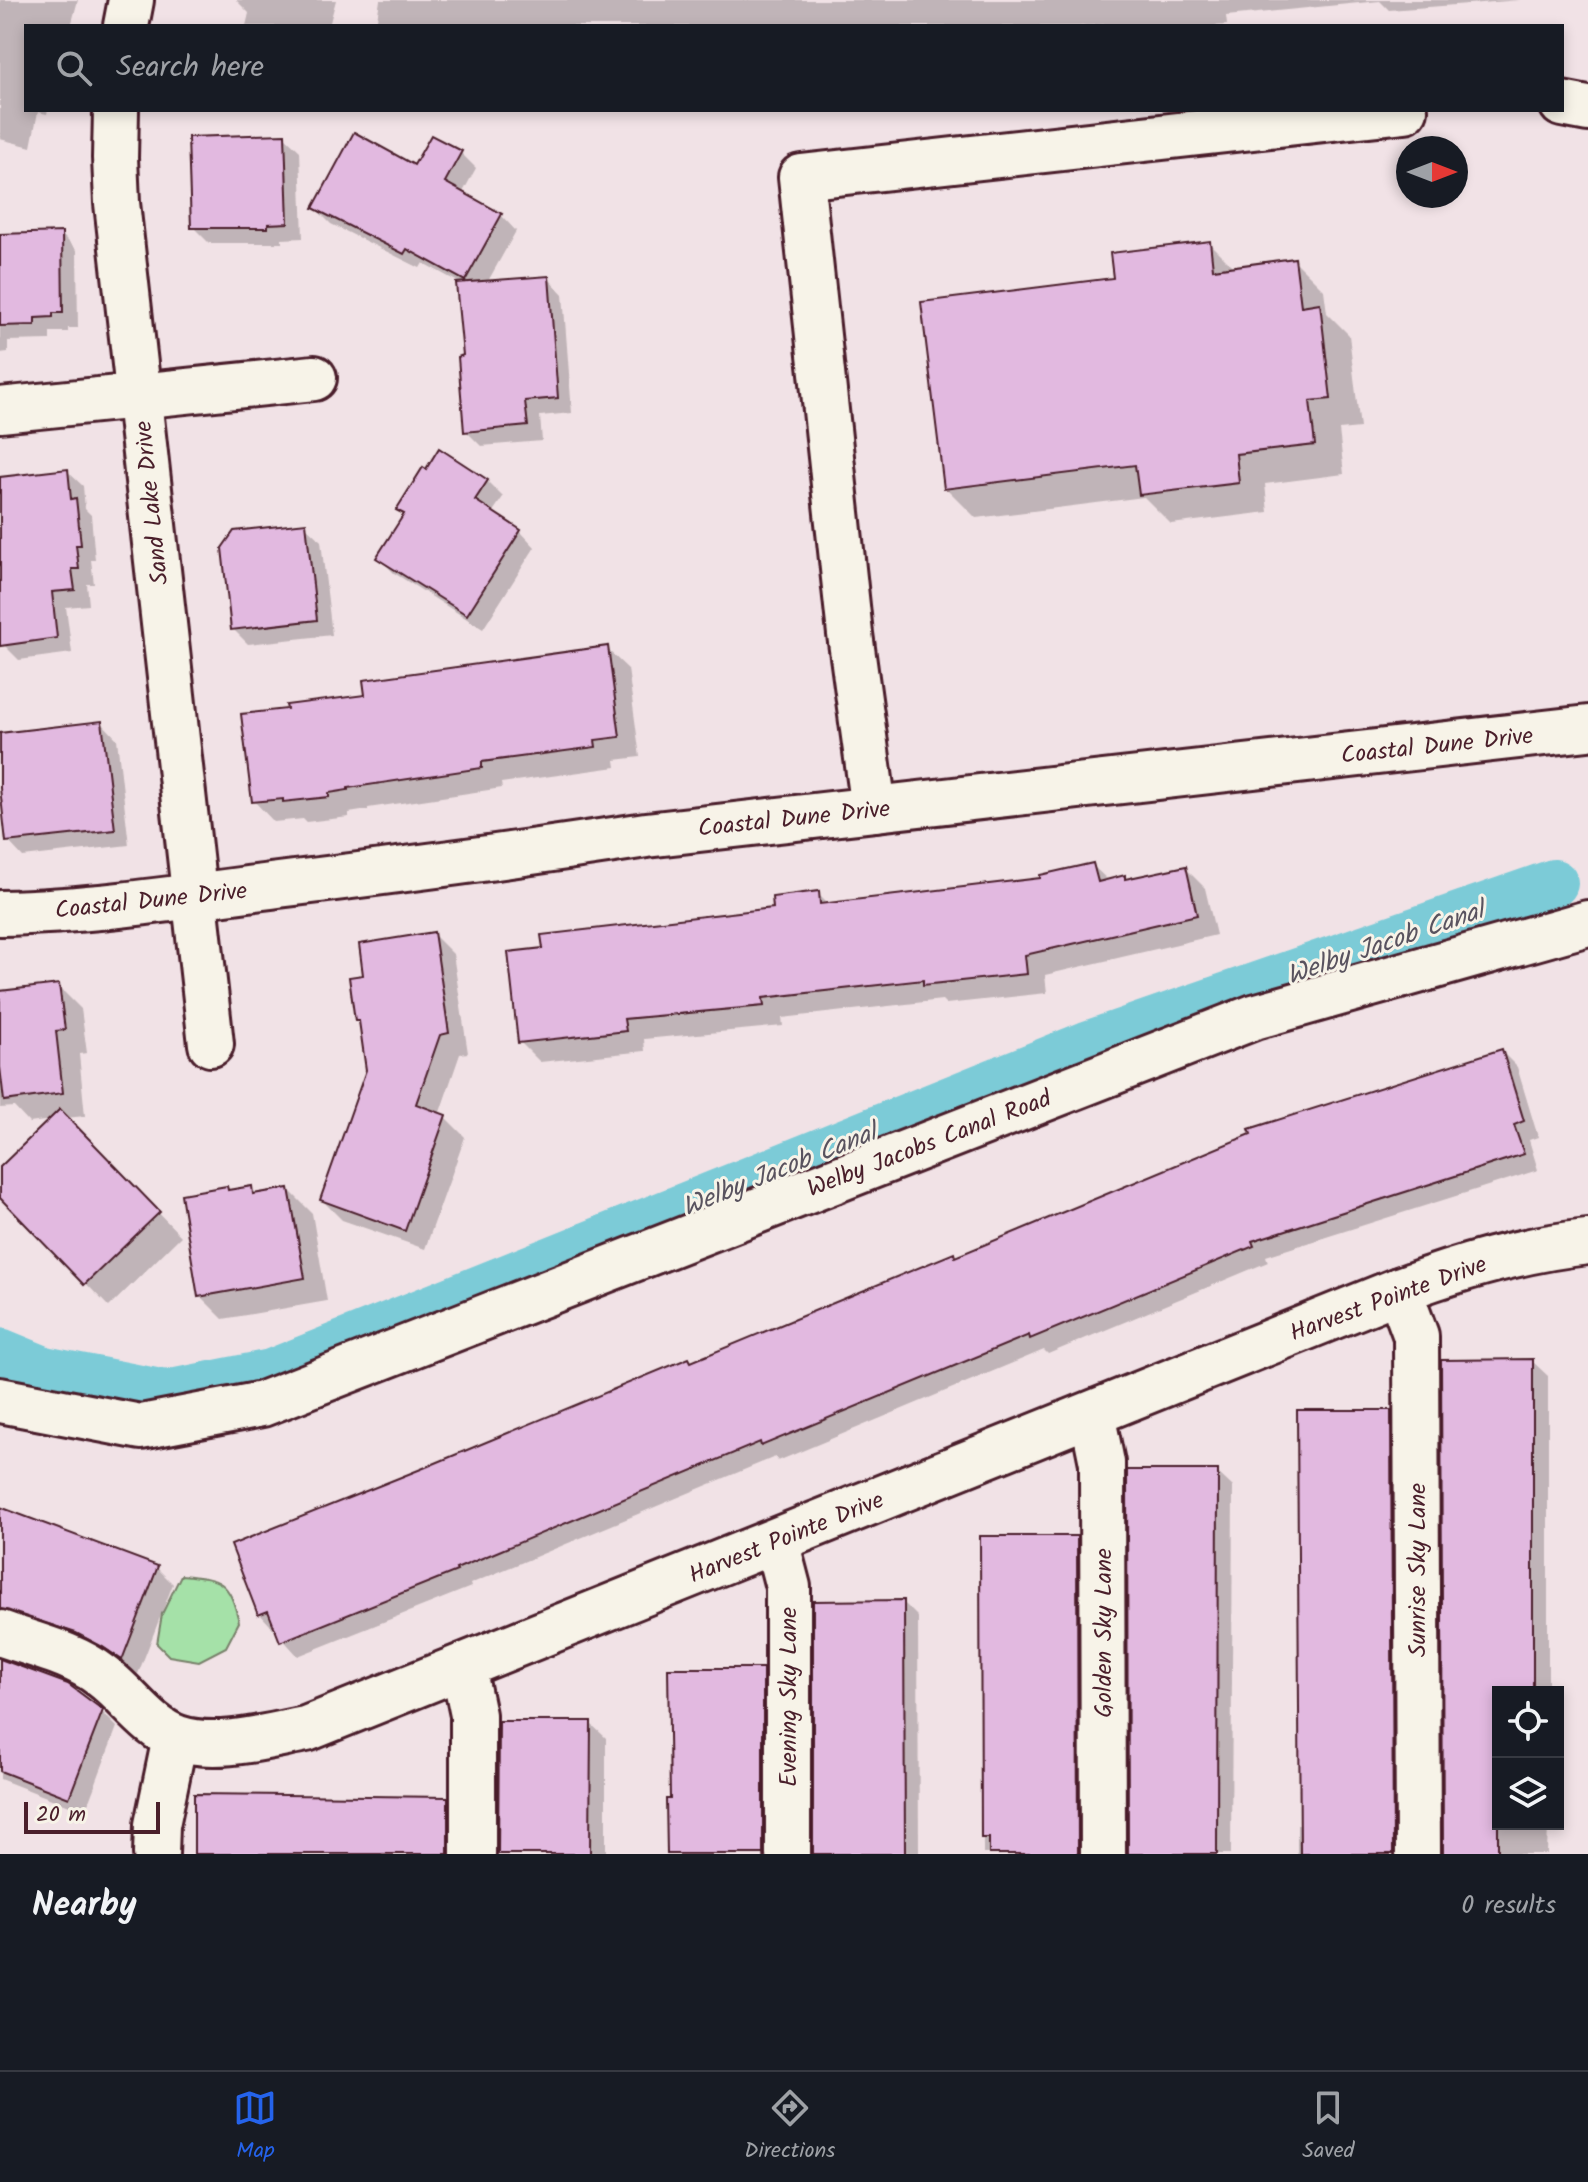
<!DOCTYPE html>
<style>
body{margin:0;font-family:Kalam,sans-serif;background:#242831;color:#f1f3f6}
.controls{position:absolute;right:24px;bottom:24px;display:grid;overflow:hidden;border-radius:0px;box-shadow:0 4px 12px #0003}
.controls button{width:72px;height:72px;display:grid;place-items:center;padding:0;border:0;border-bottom:2px solid #363941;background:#171b24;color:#f1f3f6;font:40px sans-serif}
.compass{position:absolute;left:1396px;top:136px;width:72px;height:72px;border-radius:50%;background:#171b24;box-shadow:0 4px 12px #0003;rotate:90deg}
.scale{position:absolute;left:24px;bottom:20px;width:136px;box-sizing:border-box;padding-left:8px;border:4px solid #4a1f2b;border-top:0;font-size:22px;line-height:28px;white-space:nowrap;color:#4a1f2b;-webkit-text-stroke:6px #f7f3e8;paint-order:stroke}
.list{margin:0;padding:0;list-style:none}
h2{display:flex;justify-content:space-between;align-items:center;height:104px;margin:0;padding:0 32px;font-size:34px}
h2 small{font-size:26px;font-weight:400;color:#9ea1a6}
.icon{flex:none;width:44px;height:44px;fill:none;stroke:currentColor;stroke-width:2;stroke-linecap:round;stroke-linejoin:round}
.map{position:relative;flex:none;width:1588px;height:1854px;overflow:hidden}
.search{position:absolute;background:#171b24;box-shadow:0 4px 12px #0003;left:24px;right:24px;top:24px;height:88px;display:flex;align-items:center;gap:20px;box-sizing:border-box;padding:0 28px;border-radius:0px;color:#9ea1a6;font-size:30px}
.sheet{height:216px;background:#171b24}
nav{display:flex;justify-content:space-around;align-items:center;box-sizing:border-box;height:112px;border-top:2px solid #363941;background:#171b24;font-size:22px;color:#9ea1a6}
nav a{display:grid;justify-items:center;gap:4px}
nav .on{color:#2563eb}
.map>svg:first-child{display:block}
.green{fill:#a5e1a8;stroke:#78806a;stroke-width:2}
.shadow{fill:#0003}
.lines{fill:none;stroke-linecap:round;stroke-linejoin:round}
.canal{stroke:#7ccbd7;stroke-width:48}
.building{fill:#e2b9e0;stroke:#4a1f2b;stroke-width:2}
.minor-casing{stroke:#4a1f2b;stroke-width:50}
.minor{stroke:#f7f3e8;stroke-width:44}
.labels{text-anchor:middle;stroke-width:6;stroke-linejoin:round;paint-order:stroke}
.street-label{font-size:24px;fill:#4a1f2b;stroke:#f7f3e8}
.water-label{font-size:26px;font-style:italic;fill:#59535f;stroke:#f7f3e8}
</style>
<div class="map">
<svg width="1588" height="1854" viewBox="0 0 1588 1854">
<rect width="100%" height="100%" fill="#f1e2e6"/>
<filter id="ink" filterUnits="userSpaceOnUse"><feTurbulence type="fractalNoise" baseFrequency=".0125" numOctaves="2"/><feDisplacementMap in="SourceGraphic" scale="16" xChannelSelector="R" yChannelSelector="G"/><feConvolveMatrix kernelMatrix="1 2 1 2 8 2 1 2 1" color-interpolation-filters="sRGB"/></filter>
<g filter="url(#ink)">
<!-- green -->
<path class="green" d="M 181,1575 C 222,1579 229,1580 239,1622 L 226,1647 L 199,1661 L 169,1656 L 157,1644 L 162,1614 Z"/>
<!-- shadow -->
<g class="shadow">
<path d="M 0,0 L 78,0 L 71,26 L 26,26 L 26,110 L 48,110 L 47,114 L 38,112 L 31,147 L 0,139 Z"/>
<path d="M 236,0 L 336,0 L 329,26 L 246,26 L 249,13 Z"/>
<path d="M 380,0 L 1521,0 L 1389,10 L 1380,1 L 1226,16 L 1227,25 L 1213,26 L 1111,26 L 1109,24 L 1080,26 L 376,26 Z"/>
<path d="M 284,136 L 300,151 L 303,238 L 282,239 L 282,243 L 209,243 L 193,227 Z"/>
<path d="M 461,153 L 476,168 L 462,194 L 501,215 L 516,231 L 487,283 L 548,278 L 563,294 L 572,413 L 540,416 L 542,441 L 481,446 L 466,431 L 465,356 L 458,282 L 423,263 L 420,268 L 331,224 L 315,208 L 415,168 Z"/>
<path d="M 61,234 L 77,250 L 78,328 L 68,328 L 68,332 L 50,332 L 50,340 L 8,341 L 8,352 L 0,353 L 0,236 Z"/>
<path d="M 1209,243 L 1234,268 L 1294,260 L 1324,290 L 1327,313 L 1349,335 L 1360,428 L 1339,430 L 1344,474 L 1265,484 L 1268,512 L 1171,524 L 1144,497 L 976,518 L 946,488 L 1116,280 Z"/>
<path d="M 439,451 L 487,481 L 503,497 L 492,513 L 520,531 L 535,547 L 483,629 L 394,573 L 379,558 L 405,516 L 399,509 Z"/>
<path d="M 67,471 L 83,486 L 85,509 L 91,515 L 95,560 L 91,560 L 94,584 L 87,584 L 89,605 L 66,607 L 72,653 L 19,660 L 3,644 L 0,616 L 0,479 Z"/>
<path d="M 305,526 L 321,541 L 332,635 L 248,644 L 233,629 Z"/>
<path d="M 607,649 L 628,669 L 640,757 L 615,760 L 616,767 L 501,783 L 502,788 L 368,808 L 368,810 L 349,813 L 349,817 L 306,822 L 303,819 L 274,822 L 254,801 L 290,710 Z"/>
<path d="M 102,723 L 117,739 L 129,845 L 23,857 L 8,841 L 0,770 L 0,735 Z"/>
<path d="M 1092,865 L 1109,881 L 1124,878 L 1127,881 L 1185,868 L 1205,888 L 1216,935 L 1045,975 L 1047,993 L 946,1004 L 942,1000 L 782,1018 L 783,1026 L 644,1039 L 645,1051 L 540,1062 L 520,1042 L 775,910 L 818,894 L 829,905 L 1043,880 Z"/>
<path d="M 433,934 L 453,954 L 468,1053 L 460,1054 L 439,1115 L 445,1117 L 465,1137 L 425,1249 L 342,1220 L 322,1200 L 368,1070 L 361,1025 L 357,1020 L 366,976 Z"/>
<path d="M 58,986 L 81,1009 L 87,1053 L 79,1054 L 85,1116 L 66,1118 L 181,1236 L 109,1307 L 0,1195 L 0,1170 L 52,1120 L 29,1123 L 14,1107 L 0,1108 L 0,993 Z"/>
<path d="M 1501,1051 L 1517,1067 L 1538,1137 L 1529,1140 L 1538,1170 L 1266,1256 L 1268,1262 L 1048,1354 L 1044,1350 L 778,1461 L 775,1457 L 470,1584 L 471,1587 L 298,1656 L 260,1614 L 233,1546 L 957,1259 Z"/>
<path d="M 226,1188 L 230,1192 L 251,1188 L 258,1195 L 289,1190 L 312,1213 L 327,1301 L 223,1319 L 200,1296 Z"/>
<path d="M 1532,1361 L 1548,1376 L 1548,1692 L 1498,1692 L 1498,1824 L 1548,1824 L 1547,1854 L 1445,1854 Z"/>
<path d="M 1390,1412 L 1406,1427 L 1408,1854 L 1297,1854 L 1297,1825 L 1301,1825 Z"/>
<path d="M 1217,1472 L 1233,1487 L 1231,1854 L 1130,1854 Z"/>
<path d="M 0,1508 L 157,1568 L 173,1584 L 138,1674 L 94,1648 L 0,1613 Z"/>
<path d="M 982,1538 L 1076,1538 L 1092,1554 L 1093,1854 L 983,1854 Z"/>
<path d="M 903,1602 L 918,1617 L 919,1854 L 815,1854 Z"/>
<path d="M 762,1670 L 778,1685 L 778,1854 L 669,1854 Z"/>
<path d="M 0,1682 L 102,1712 L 117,1727 L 85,1812 L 0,1779 Z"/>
<path d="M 590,1723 L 606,1738 L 606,1854 L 500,1854 Z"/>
<path d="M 447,1799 L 463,1815 L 463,1854 L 196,1854 Z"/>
</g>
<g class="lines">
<!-- canal -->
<path class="canal" d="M 0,1352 L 44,1370 L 166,1394 L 271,1373 L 1087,1045 L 1554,883"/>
</g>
<!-- building -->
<g class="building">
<path d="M 354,132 L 414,165 L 431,135 L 462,151 L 445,182 L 502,214 L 465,281 L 407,249 L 404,254 L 313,208 Z"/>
<path d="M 285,134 L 288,223 L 268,224 L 268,228 L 191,228 L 188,137 Z"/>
<path d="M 62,232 L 63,313 L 53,313 L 53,317 L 35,318 L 35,325 L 0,326 L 0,234 Z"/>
<path d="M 1210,241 L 1213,269 L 1295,258 L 1301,306 L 1320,303 L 1331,399 L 1310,401 L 1315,445 L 1236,454 L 1239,483 L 1139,495 L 1135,465 L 944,489 L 921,302 L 1113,278 L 1110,253 Z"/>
<path d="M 549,276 L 558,398 L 525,401 L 528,426 L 464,432 L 458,357 L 463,355 L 456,283 Z"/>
<path d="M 439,448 L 488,480 L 475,500 L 521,530 L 467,615 L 376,558 L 404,514 L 396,510 L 423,467 L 426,469 Z"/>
<path d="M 68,469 L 71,499 L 76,498 L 81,545 L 76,545 L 79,569 L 72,569 L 75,590 L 52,592 L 57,638 L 0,646 L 0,477 Z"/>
<path d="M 306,523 L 317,620 L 231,630 L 222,548 L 234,531 Z"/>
<path d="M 608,646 L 620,737 L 595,740 L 596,747 L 482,762 L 482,768 L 348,788 L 348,790 L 329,793 L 329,797 L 283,802 L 283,799 L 252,802 L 241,714 L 287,709 L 286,705 L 365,695 L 363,680 Z"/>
<path d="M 102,721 L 115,830 L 6,842 L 0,788 L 0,733 Z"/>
<path d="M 1093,863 L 1098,882 L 1125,875 L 1125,879 L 1186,866 L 1197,915 L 1025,955 L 1027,974 L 923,985 L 923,980 L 763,998 L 764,1006 L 624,1019 L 626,1031 L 518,1043 L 508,952 L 543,948 L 541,935 L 773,908 L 772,897 L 819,891 L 820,904 L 1040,878 L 1040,875 Z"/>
<path d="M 434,932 L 449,1033 L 440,1035 L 416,1104 L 446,1115 L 405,1231 L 320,1200 L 366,1070 L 359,1021 L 355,1021 L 349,977 L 363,975 L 359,944 Z"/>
<path d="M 59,984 L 65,1030 L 56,1031 L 63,1093 L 4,1101 L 0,1067 L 0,991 Z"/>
<path d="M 1502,1049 L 1524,1121 L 1514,1125 L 1524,1154 L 1252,1241 L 1254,1246 L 1030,1339 L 1029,1335 L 761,1446 L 760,1442 L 456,1569 L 457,1571 L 280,1642 L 268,1611 L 258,1615 L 231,1545 L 426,1467 L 689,1358 L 691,1362 L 954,1253 L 955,1257 L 1251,1134 L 1249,1129 Z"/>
<path d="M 60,1109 L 160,1212 L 84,1285 L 0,1198 L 0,1167 Z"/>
<path d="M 227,1186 L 228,1190 L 252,1186 L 253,1194 L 289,1188 L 305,1278 L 198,1297 L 181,1194 Z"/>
<path d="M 1533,1359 L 1533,1692 L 1498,1692 L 1498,1854 L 1443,1854 L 1441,1360 Z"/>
<path d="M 1297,1410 L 1391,1410 L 1393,1854 L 1300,1854 Z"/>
<path d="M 1127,1470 L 1218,1470 L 1217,1854 L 1128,1854 Z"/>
<path d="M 0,1507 L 158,1566 L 122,1660 L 103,1647 L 76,1633 L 0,1609 Z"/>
<path d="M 980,1536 L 1077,1536 L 1078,1854 L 989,1854 L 989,1838 L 981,1838 Z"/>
<path d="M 904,1600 L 905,1854 L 813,1854 L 813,1601 Z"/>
<path d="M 0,1659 L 68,1684 L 103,1710 L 69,1798 L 0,1771 Z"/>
<path d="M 668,1668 L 763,1668 L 763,1854 L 667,1854 L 666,1799 L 670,1799 Z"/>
<path d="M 499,1721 L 591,1721 L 590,1854 L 498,1854 Z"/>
<path d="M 194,1794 L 448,1797 L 448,1854 L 194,1854 Z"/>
</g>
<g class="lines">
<defs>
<g id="minor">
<path d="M 126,26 L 131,0"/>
<path d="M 1562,104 L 1588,109"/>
<path d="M 116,110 L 115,158 L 117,203 L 211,1044"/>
<path d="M 0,410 L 314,378"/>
<path d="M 874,809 L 850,634 L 801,177 L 1405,110"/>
<path d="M 0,913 C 93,911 186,897 278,885 C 401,870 524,854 646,835 L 1588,728"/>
<path d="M 1399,1290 L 1416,1336 L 1418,1854"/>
<path d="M 0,1400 L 141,1427 L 262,1404 L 1254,1017 L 1588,923"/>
<path d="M 1092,1414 L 1102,1463 L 1103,1854"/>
<path d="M 776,1541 L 788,1587 L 788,1854"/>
<path d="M 0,1633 C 33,1645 74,1654 102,1676 C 127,1694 148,1728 178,1738 C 217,1751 267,1736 306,1729 L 1399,1290 C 1461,1267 1522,1249 1588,1242"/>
<path d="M 463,1667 L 473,1715 L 473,1854"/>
<path d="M 156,1854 L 157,1825 L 175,1738"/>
</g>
</defs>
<!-- minor casing -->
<use href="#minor" class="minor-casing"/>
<!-- minor -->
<use href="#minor" class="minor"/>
</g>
</g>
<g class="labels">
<!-- street labels -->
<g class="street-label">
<text transform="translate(151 503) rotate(-96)" y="8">Sand Lake Drive</text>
<text transform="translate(1437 745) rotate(-6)" y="8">Coastal Dune Drive</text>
<text transform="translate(794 818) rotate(-6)" y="8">Coastal Dune Drive</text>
<text transform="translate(151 900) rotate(-6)" y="8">Coastal Dune Drive</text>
<text transform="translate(929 1143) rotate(-21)" y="8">Welby Jacobs Canal Road</text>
<text transform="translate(1388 1298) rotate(-20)" y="8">Harvest Pointe Drive</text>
<text transform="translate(786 1537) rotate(-22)" y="8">Harvest Pointe Drive</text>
<text transform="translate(1417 1570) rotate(-90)" y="8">Sunrise Sky Lane</text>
<text transform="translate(1103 1633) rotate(-90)" y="8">Golden Sky Lane</text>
<text transform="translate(788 1697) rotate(-90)" y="8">Evening Sky Lane</text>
</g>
<!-- water labels -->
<g class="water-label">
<text transform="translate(1385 942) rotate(-19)" y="9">Welby Jacob Canal</text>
<text transform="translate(779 1169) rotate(-22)" y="9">Welby Jacob Canal</text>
</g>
</g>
</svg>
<div class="controls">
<button><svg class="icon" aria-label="locate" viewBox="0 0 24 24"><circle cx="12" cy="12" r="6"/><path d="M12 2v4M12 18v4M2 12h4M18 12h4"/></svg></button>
<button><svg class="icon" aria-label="layers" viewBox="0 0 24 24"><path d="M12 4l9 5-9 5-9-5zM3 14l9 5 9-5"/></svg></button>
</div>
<svg class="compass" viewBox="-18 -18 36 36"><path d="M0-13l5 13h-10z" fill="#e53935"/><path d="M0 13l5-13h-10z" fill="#9ea1a6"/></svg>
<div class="scale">20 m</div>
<div class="search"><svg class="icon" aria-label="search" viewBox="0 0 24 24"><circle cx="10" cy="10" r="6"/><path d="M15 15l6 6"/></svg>Search here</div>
</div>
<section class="sheet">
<h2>Nearby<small>0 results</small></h2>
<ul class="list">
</ul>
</section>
<nav>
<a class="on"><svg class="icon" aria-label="map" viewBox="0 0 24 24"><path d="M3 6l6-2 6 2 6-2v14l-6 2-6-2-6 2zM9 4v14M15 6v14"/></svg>Map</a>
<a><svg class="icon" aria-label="directions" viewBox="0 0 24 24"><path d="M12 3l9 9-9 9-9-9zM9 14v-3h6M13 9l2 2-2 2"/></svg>Directions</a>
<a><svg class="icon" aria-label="saved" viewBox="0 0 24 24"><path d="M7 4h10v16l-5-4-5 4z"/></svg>Saved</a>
</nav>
